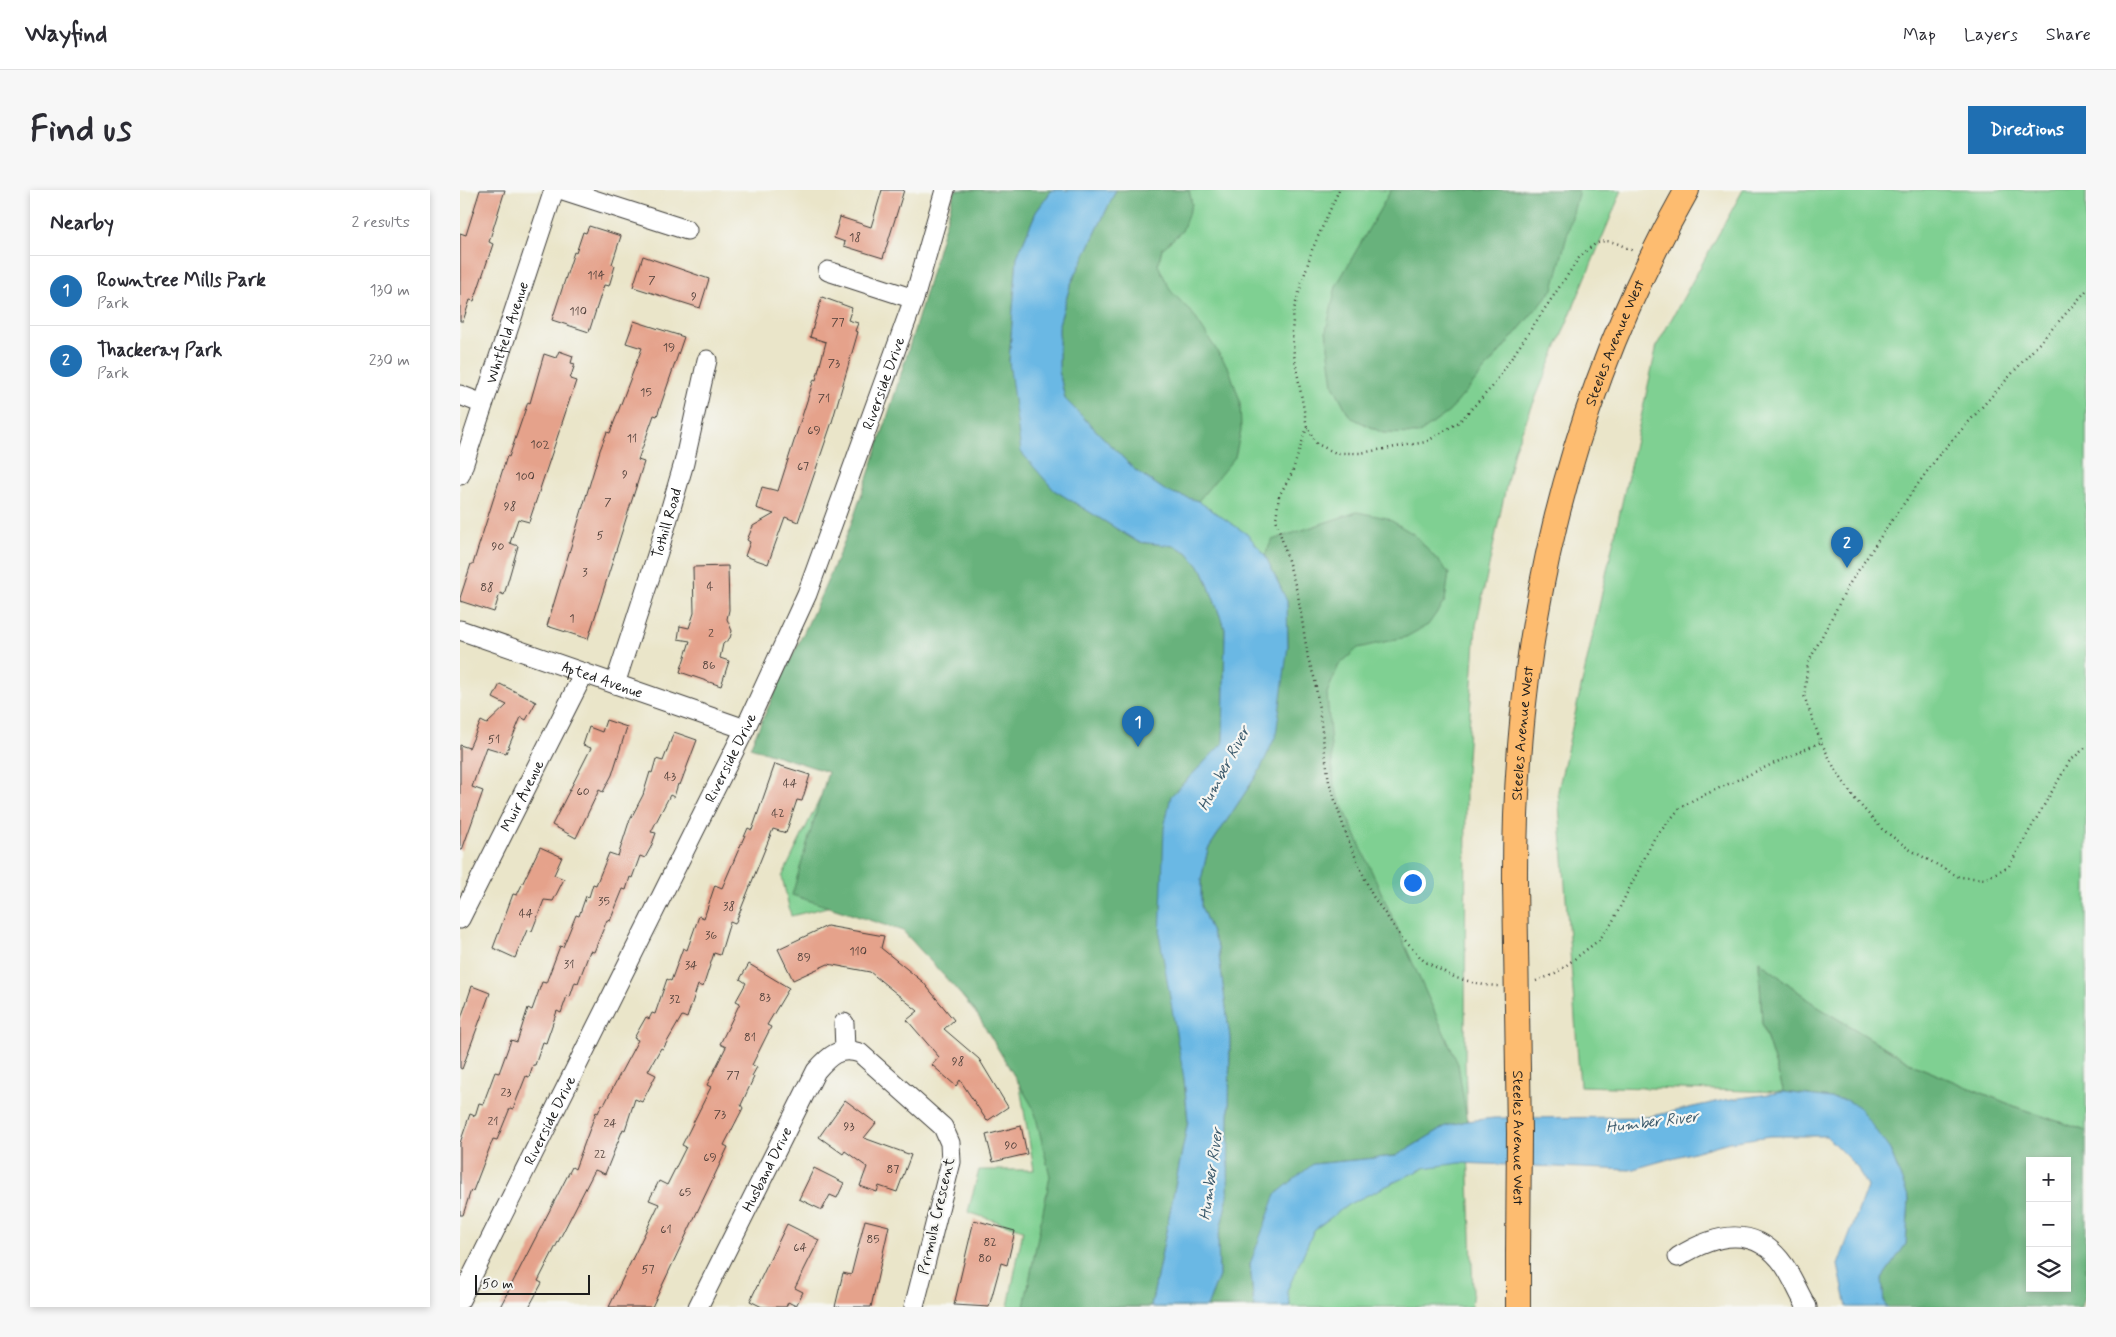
<!DOCTYPE html>
<meta charset="utf-8">
<style>
body{margin:0;font-family:Mynerve,sans-serif;background:#f7f7f7;color:#2b2b33}
.controls{position:absolute;right:15px;bottom:15px;display:grid;overflow:hidden;border-radius:0px;box-shadow:0 2px 8px #0003}
.controls button{width:45px;height:45px;display:grid;place-items:center;padding:0;border:0;border-bottom:1px solid #e1e1e2;background:#fff;color:#2b2b33;font:25px sans-serif}
.scale{position:absolute;left:15px;bottom:12px;width:115px;box-sizing:border-box;padding-left:5px;border:2px solid #1c1c1c;border-top:0;font-size:14px;line-height:18px;white-space:nowrap;color:#1c1c1c;-webkit-text-stroke:4px #f6f6f2;paint-order:stroke}
.you{position:absolute;left:952px;top:692px;width:18px;height:18px;margin:-12px;border:4px solid #fff;border-radius:50%;background:#1a73e8;box-shadow:0 0 0 8px #1a73e833}
.badge{display:grid;place-items:center;width:32px;height:32px;border-radius:50%;background:#1f6fb2;color:#fff;font-size:16px;font-weight:700}
.pin{position:absolute;translate:-50% -41px;filter:drop-shadow(0 1px 2px #0008)}
.pin::after{content:'';position:absolute;top:26px;width:18px;height:15px;background:inherit;clip-path:polygon(0 0,100% 0,50% 100%)}
.list{margin:0;padding:0;list-style:none}
h2{display:flex;justify-content:space-between;align-items:center;height:65px;margin:0;padding:0 20px;font-size:21px}
h2 small{font-size:16px;font-weight:400;color:#7c7c81}
.list li{display:grid;grid-template-columns:32px 1fr auto;gap:15px;align-items:center;box-sizing:border-box;height:70px;padding:0 20px;border-top:1px solid #e1e1e2}
.list b{display:block;font-size:19px;white-space:nowrap}
.list p{margin:0;font-size:16px;white-space:nowrap;color:#7c7c81}
.list em{font-size:16px;font-style:normal;color:#7c7c81}
.icon{flex:none;width:28px;height:28px;fill:none;stroke:currentColor;stroke-width:2;stroke-linecap:round;stroke-linejoin:round}
.map{position:relative;flex:none;width:1626px;height:1117px;overflow:hidden;border-radius:0px}
header{display:flex;align-items:center;gap:30px;box-sizing:border-box;height:70px;padding:0 25px;background:#fff;border-bottom:1px solid #e1e1e2}
header strong{font-size:24px}
nav{display:flex;gap:28px;margin-inline-start:auto;font-size:18px}
.intro{display:flex;align-items:center;justify-content:space-between;box-sizing:border-box;height:120px;padding:0 30px}
h1{margin:0;font-size:35px}
.button{padding:12px 22px;border-radius:0px;background:#1f6fb2;color:#fff;font-size:18px;font-weight:700}
main{display:flex;gap:30px;padding:0 30px}
aside{flex:1;background:#fff;border-radius:0px;box-shadow:0 2px 8px #0003}
.map>svg:first-child{display:block}
.green{fill:#7fd092;stroke:#4e7657}
.forest{fill:#67b27c;stroke:#42674c;fill-rule:evenodd}
.water{fill:#6ab8e4;stroke:#436a80}
.building{fill:#e5a28b}
.lines{fill:none;stroke-linecap:round;stroke-linejoin:round}
.minor-casing{stroke:#3b3a36;stroke-width:21}
.major-casing{stroke:#3b3a36;stroke-width:26}
.path{stroke:#3b3a36;stroke-width:2.5;stroke-dasharray:1 4;stroke-linecap:butt}
.minor{stroke:#fff;stroke-width:19}
.major{stroke:#fdbc70;stroke-width:24}
.major-bridge-casing{stroke:#3b3a36;stroke-width:26;stroke-linecap:butt}
.major-bridge{stroke:#fdbc70;stroke-width:24}
.labels{text-anchor:middle;stroke-width:4.5;stroke-linejoin:round;paint-order:stroke}
.number-label{font-size:12px;fill:#4e3e38}
.street-label{font-size:15px;fill:#1c1c1c;stroke:#f6f6f2}
.water-label{font-size:16px;font-style:italic;fill:#3b5a6c;stroke:#f6f6f2}
</style>
<header>
<strong>Wayfind</strong>
<nav><a>Map</a><a>Layers</a><a>Share</a></nav>
</header>
<div class="intro"><h1>Find us</h1><a class="button">Directions</a></div>
<main>
<aside>
<h2>Nearby<small>2 results</small></h2>
<ul class="list">
<li><span class="badge">1</span><div><b>Rowntree Mills Park</b><p>Park</p></div><em>130 m</em></li>
<li><span class="badge">2</span><div><b>Thackeray Park</b><p>Park</p></div><em>230 m</em></li>
</ul>
</aside>
<div class="map">
<svg width="1626" height="1117" viewBox="0 0 1626 1117">
<rect width="100%" height="100%" fill="#f6f6f2"/>
<filter id="ink" filterUnits="userSpaceOnUse"><feTurbulence type="fractalNoise" baseFrequency=".02" numOctaves="2"/><feDisplacementMap in="SourceGraphic" scale="10" xChannelSelector="R" yChannelSelector="G"/><feConvolveMatrix kernelMatrix="1 2 1 2 8 2 1 2 1" color-interpolation-filters="sRGB"/></filter>
<filter id="wash" filterUnits="userSpaceOnUse"><feTurbulence type="fractalNoise" baseFrequency=".0096" numOctaves="4" result="noise"/><feDisplacementMap in="SourceGraphic" scale="20" xChannelSelector="R" yChannelSelector="G"/><feGaussianBlur stdDeviation="1.12" result="paint"/><feColorMatrix in="noise" values="0 0 0 0 0 0 0 0 0 0 0 0 0 0 0 0 0 1.4 0 .05"/><feComposite in="paint" operator="in"/></filter>
<g filter="url(#wash)">
<rect width="100%" height="100%" fill="#eae5c9"/>
<!-- green -->
<g class="green">
<path d="M 502,0 L 1162,0 L 1054,260 L 1016,436 L 1006,583 L 1005,872 L 1013,1102 L 1011,1117 L 548,1117 L 563,1040 L 508,1022 L 519,980 L 574,980 L 556,873 L 442,732 L 391,711 L 331,726 L 322,687 L 376,575 Z"/>
<path d="M 1283,0 L 1626,0 L 1626,941 L 1559,918 L 1456,876 L 1358,817 L 1299,771 L 1302,833 L 1324,902 L 1120,896 L 1098,601 L 1197,155 Z"/>
</g>
<!-- forest -->
<g class="forest">
<path d="M 495,0 L 592,0 L 576,22 L 557,67 L 549,172 L 594,300 L 678,352 L 715,356 L 727,362 L 743,381 L 765,439 L 763,553 L 711,606 L 724,889 L 728,931 L 691,1117 L 564,1117 L 590,986 L 574,919 L 514,819 L 443,741 L 332,705 L 368,582 L 290,557 C 324,480 365,405 394,326 C 432,219 464,109 495,0 Z"/>
<path d="M 656,0 L 729,0 L 732,14 L 722,41 L 702,59 L 698,75 L 711,101 L 733,124 L 769,179 L 780,211 L 781,240 L 775,267 L 738,311 L 706,301 L 675,280 L 605,209 L 599,181 L 599,134 L 610,96 Z"/>
<path d="M 931,0 L 1119,0 L 1093,99 L 989,222 L 958,244 L 923,243 L 890,227 L 873,195 L 866,141 L 876,96 Z"/>
<path d="M 897,322 L 927,328 L 955,345 L 989,383 L 985,411 L 968,435 L 946,447 L 898,458 L 879,475 L 867,503 L 874,597 L 998,874 L 1007,931 L 986,936 L 936,966 L 853,974 L 790,1074 L 794,1117 L 747,1117 L 759,1086 L 758,1050 L 768,1005 L 770,848 L 758,758 L 741,716 L 741,690 L 748,659 L 800,580 L 828,456 L 827,412 L 805,365 L 812,350 Z"/>
<path d="M 1299,771 L 1358,817 L 1456,876 L 1559,918 L 1626,941 L 1626,1103 L 1622,1117 L 1428,1117 L 1424,1113 L 1422,1088 L 1446,1054 L 1449,1009 L 1430,960 L 1386,910 L 1324,902 L 1302,833 ZM 1570,971 L 1607,971 L 1607,1098 L 1570,1098 Z"/>
</g>
<!-- water -->
<g class="water">
<path d="M 592,0 L 656,0 L 610,96 L 599,134 L 599,181 L 605,209 L 675,280 L 706,301 L 738,311 L 787,344 L 805,365 L 827,411 L 828,456 L 816,545 L 800,580 L 748,659 L 741,690 L 741,716 L 758,758 L 770,848 L 768,1005 L 758,1050 L 759,1086 L 747,1117 L 691,1117 L 728,931 L 724,889 L 700,749 L 704,638 L 711,606 L 763,553 L 765,439 L 743,381 L 727,362 L 715,356 L 678,352 L 594,300 L 561,262 L 549,172 L 557,67 L 576,22 Z"/>
<path d="M 1324,902 L 1386,910 L 1398,916 L 1430,960 L 1449,1009 L 1446,1054 L 1422,1088 L 1424,1113 L 1428,1117 L 1387,1117 L 1378,1075 L 1407,997 L 1397,977 L 1366,946 L 1310,946 L 1269,952 L 1170,980 L 1000,973 L 964,978 L 889,1014 L 854,1040 L 827,1101 L 831,1117 L 794,1117 L 790,1074 L 816,1004 L 853,974 L 936,966 L 986,936 L 1007,931 L 1034,928 L 1188,927 L 1265,910 Z"/>
</g>
<g id="blocks">
<!-- building -->
<g class="building">
<path d="M 20,0 L 45,0 L 29,52 L 33,54 L 14,111 L 10,110 L 3,131 L 0,131 L 0,43 L 6,45 Z"/>
<path d="M 422,0 L 444,0 L 423,68 L 384,56 L 385,52 L 374,48 L 380,27 L 411,37 Z"/>
<path d="M 129,36 L 161,46 L 152,74 L 155,76 L 149,96 L 144,95 L 129,142 L 92,130 L 114,62 L 116,63 L 123,42 L 126,43 Z"/>
<path d="M 183,66 L 249,89 L 240,118 L 173,97 Z"/>
<path d="M 362,107 L 392,118 L 388,130 L 398,133 L 395,141 L 398,142 L 372,232 L 338,332 L 325,327 L 308,374 L 285,366 L 290,352 L 287,350 L 293,336 L 314,324 L 296,318 L 302,297 L 318,301 L 354,189 L 356,190 L 366,152 L 350,147 Z"/>
<path d="M 174,131 L 224,147 L 197,226 L 194,225 L 178,270 L 184,272 L 128,449 L 87,436 L 140,260 L 147,242 L 150,243 L 182,158 L 166,153 Z"/>
<path d="M 99,161 L 113,166 L 111,173 L 115,174 L 110,189 L 116,191 L 69,332 L 58,329 L 50,353 L 58,356 L 44,405 L 40,403 L 34,422 L 0,411 L 0,408 L 11,374 L 13,374 L 47,266 L 49,267 L 68,212 L 70,213 L 84,164 L 96,168 Z"/>
<path d="M 268,376 L 269,420 L 267,429 L 272,441 L 270,448 L 263,454 L 260,468 L 269,471 L 261,496 L 220,482 L 230,451 L 218,449 L 220,436 L 229,438 L 234,423 L 233,377 Z"/>
<path d="M 40,494 L 76,512 L 66,530 L 61,527 L 46,563 L 26,557 L 12,597 L 23,601 L 2,660 L 0,660 L 0,555 L 9,558 L 21,531 L 27,534 L 47,515 L 33,508 Z"/>
<path d="M 146,530 L 167,537 L 152,585 L 143,602 L 139,600 L 116,648 L 92,635 L 131,558 L 123,555 L 129,537 L 142,542 Z"/>
<path d="M 214,542 L 237,550 L 220,595 L 218,594 L 214,607 L 210,605 L 191,642 L 196,643 L 191,657 L 185,668 L 180,666 L 172,688 L 170,687 L 166,700 L 163,699 L 150,731 L 147,730 L 134,762 L 130,761 L 118,793 L 115,792 L 110,807 L 107,806 L 101,823 L 97,821 L 86,853 L 83,852 L 75,875 L 73,875 L 69,887 L 66,886 L 53,919 L 50,918 L 37,950 L 33,949 L 13,1001 L 11,1000 L 3,1025 L 0,1025 L 0,953 L 10,924 L 15,926 L 19,913 L 23,914 L 35,882 L 39,883 L 51,850 L 57,852 L 68,818 L 72,820 L 82,792 L 86,793 L 100,756 L 103,757 L 116,725 L 119,726 L 126,706 L 129,707 L 133,694 L 136,695 L 149,663 L 158,666 L 169,632 L 183,605 L 190,582 L 192,583 L 196,569 L 203,571 Z"/>
<path d="M 315,574 L 350,585 L 342,611 L 337,610 L 326,643 L 313,639 L 275,734 L 270,732 L 260,765 L 254,763 L 243,797 L 238,795 L 227,828 L 222,826 L 203,859 L 201,858 L 188,881 L 196,885 L 182,912 L 175,909 L 165,940 L 163,939 L 145,984 L 135,980 L 78,1091 L 82,1093 L 69,1117 L 40,1117 L 112,977 L 115,979 L 136,922 L 138,923 L 142,914 L 144,915 L 161,882 L 178,850 L 174,848 L 186,827 L 189,829 L 192,823 L 195,824 L 207,789 L 211,791 L 223,758 L 227,760 L 239,726 L 244,728 L 255,695 L 262,698 L 288,638 L 292,640 Z"/>
<path d="M 80,657 L 102,667 L 94,685 L 104,689 L 93,711 L 84,710 L 72,741 L 67,740 L 55,768 L 33,758 L 53,704 L 57,705 Z"/>
<path d="M 367,736 L 424,746 L 421,758 L 463,792 L 494,830 L 484,839 L 519,869 L 548,917 L 527,931 L 500,890 L 496,896 L 472,875 L 479,867 L 447,830 L 458,821 L 410,782 L 368,774 L 333,790 L 318,759 Z"/>
<path d="M 289,774 L 329,798 L 307,835 L 311,837 L 292,875 L 297,877 L 292,886 L 294,887 L 281,915 L 283,918 L 264,955 L 268,957 L 192,1117 L 149,1117 L 199,1014 L 189,1010 L 199,991 L 207,995 L 226,957 L 222,955 L 251,897 L 247,895 L 266,857 L 260,854 L 280,813 L 276,811 L 286,793 L 280,789 Z"/>
<path d="M 12,796 L 30,803 L 2,879 L 0,878 L 0,831 Z"/>
<path d="M 385,910 L 416,933 L 404,948 L 451,965 L 437,1002 L 419,996 L 417,1002 L 400,996 L 407,977 L 385,961 L 383,964 L 359,947 Z"/>
<path d="M 561,936 L 567,964 L 533,972 L 526,945 Z"/>
<path d="M 354,978 L 384,993 L 377,1008 L 370,1005 L 362,1020 L 339,1009 Z"/>
<path d="M 405,1030 L 429,1036 L 411,1117 L 375,1117 L 383,1083 L 391,1085 Z"/>
<path d="M 514,1030 L 555,1041 L 547,1075 L 541,1073 L 529,1117 L 494,1115 Z"/>
<path d="M 327,1034 L 359,1050 L 335,1098 L 343,1102 L 336,1116 L 328,1112 L 326,1117 L 302,1117 L 290,1111 Z"/>
</g>
</g>
</g>
<g filter="url(#ink)">
<use href="#blocks" fill-opacity="0" stroke="#3b3a36" stroke-width="1"/>
<g class="lines">
<defs>
<g id="minor">
<path d="M 103,0 L 227,40"/>
<path d="M 368,81 L 454,109"/>
<path d="M 0,205 L 23,214"/>
<path id="s1" d="M 0,285 L 94,0"/>
<path id="s2" d="M 0,440 L 285,539"/>
<path id="s3" d="M 155,494 L 199,359 L 224,273 L 247,170"/>
<path id="s4" d="M 0,729 L 124,483"/>
<path d="M 384,833 L 385,860"/>
<path d="M 1218,1067 C 1255,1044 1295,1034 1324,1075 C 1333,1088 1339,1104 1347,1117"/>
<path id="s5" d="M 0,1110 L 285,539 L 347,404 L 454,109 L 485,0"/>
<path id="s6" d="M 238,1117 L 356,881 C 369,866 379,856 400,863 L 483,937 L 490,953 L 491,972 L 454,1117"/>
</g>
<g id="major">
<path id="s7" d="M 1055,692 C 1054,446 1105,215 1227,0"/>
<path d="M 1058,1117 L 1058,1063"/>
</g>
</defs>
<!-- minor casing -->
<use href="#minor" class="minor-casing"/>
<!-- major casing -->
<use href="#major" class="major-casing"/>
<!-- path -->
<g class="path">
<path d="M 879,0 L 852,60 L 834,119 L 832,142 L 834,165 L 847,237 L 857,254 L 876,263 L 900,263 L 966,252 L 999,232 L 1032,197 L 1119,68 C 1141,45 1148,48 1175,62"/>
<path d="M 1626,101 L 1479,265 L 1429,334 L 1390,393 L 1348,473 L 1344,506 L 1361,552 L 1375,579 L 1394,608 L 1422,639 L 1449,659 L 1499,687 L 1525,689 L 1549,676 L 1609,572 L 1626,557"/>
<path d="M 847,237 L 832,283 L 819,306 L 816,329 L 838,405 L 848,468 L 855,490 L 869,592 L 888,650 L 912,705 L 942,748 L 964,771 L 996,788 L 1024,795 L 1038,796"/>
<path d="M 1076,791 L 1095,784 L 1139,750 L 1152,733 L 1194,649 L 1219,619 L 1233,610 L 1361,552"/>
</g>
<!-- minor -->
<use href="#minor" class="minor"/>
<!-- major -->
<use href="#major" class="major"/>
<defs>
<g id="major-bridge">
<path id="s8" d="M 1055,692 L 1059,943 L 1058,1063"/>
</g>
</defs>
<!-- major-bridge casing -->
<use href="#major-bridge" class="major-bridge-casing"/>
<!-- major-bridge -->
<use href="#major-bridge" class="major-bridge"/>
</g>
</g>
<g class="labels">
<!-- number labels -->
<g class="number-label">
<text x="395" y="51">18</text>
<text x="136" y="89">114</text>
<text x="192" y="94">7</text>
<text x="234" y="110">9</text>
<text x="118" y="125">110</text>
<text x="378" y="136">77</text>
<text x="209" y="161">19</text>
<text x="374" y="177">73</text>
<text x="186" y="206">15</text>
<text x="364" y="212">71</text>
<text x="354" y="244">69</text>
<text x="172" y="252">11</text>
<text x="80" y="258">102</text>
<text x="343" y="280">67</text>
<text x="165" y="288">9</text>
<text x="65" y="290">100</text>
<text x="148" y="316">7</text>
<text x="50" y="320">98</text>
<text x="140" y="349">5</text>
<text x="38" y="360">90</text>
<text x="125" y="386">3</text>
<text x="250" y="400">4</text>
<text x="27" y="401">88</text>
<text x="112" y="432">1</text>
<text x="251" y="447">2</text>
<text x="249" y="479">86</text>
<text x="34" y="553">51</text>
<text x="210" y="590">43</text>
<text x="330" y="597">44</text>
<text x="123" y="605">60</text>
<text x="318" y="627">42</text>
<text x="144" y="715">35</text>
<text x="269" y="720">38</text>
<text x="66" y="727">44</text>
<text x="251" y="749">36</text>
<text x="398" y="765">110</text>
<text x="344" y="771">89</text>
<text x="109" y="778">31</text>
<text x="231" y="779">34</text>
<text x="305" y="811">83</text>
<text x="215" y="813">32</text>
<text x="290" y="851">81</text>
<text x="498" y="875">98</text>
<text x="273" y="889">77</text>
<text x="46" y="906">23</text>
<text x="260" y="928">73</text>
<text x="33" y="935">21</text>
<text x="150" y="937">24</text>
<text x="389" y="940">93</text>
<text x="551" y="959">90</text>
<text x="140" y="968">22</text>
<text x="250" y="971">69</text>
<text x="433" y="983">87</text>
<text x="225" y="1006">65</text>
<text x="206" y="1043">61</text>
<text x="413" y="1053">85</text>
<text x="530" y="1056">82</text>
<text x="340" y="1061">64</text>
<text x="525" y="1072">80</text>
<text x="188" y="1083">57</text>
</g>
<!-- street labels -->
<g class="street-label">
<text dy="5" stroke="none"><textPath href="#s1" startOffset="150">Whitfield Avenue</textPath></text>
<text dy="5" stroke="none"><textPath href="#s7" startOffset="552">Steeles Avenue West</textPath></text>
<text dy="5" stroke="none"><textPath href="#s5" startOffset="1011">Riverside Drive</textPath></text>
<text dy="5" stroke="none"><textPath href="#s3" startOffset="169">Tothill Road</textPath></text>
<text dy="5" stroke="none"><textPath href="#s2" startOffset="151">Apted Avenue</textPath></text>
<text dy="5" stroke="none"><textPath href="#s7" startOffset="149">Steeles Avenue West</textPath></text>
<text dy="5" stroke="none"><textPath href="#s5" startOffset="606">Riverside Drive</textPath></text>
<text dy="5" stroke="none"><textPath href="#s4" startOffset="138">Muir Avenue</textPath></text>
<text dy="5" stroke="none"><textPath href="#s5" startOffset="201">Riverside Drive</textPath></text>
<text dy="5" stroke="none"><textPath href="#s8" startOffset="256">Steeles Avenue West</textPath></text>
<text dy="5" stroke="none"><textPath href="#s6" startOffset="154">Husband Drive</textPath></text>
<text transform="translate(476 1026) rotate(-77)" y="5">Primula Crescent</text>
</g>
<!-- water labels -->
<g class="water-label">
<text transform="translate(763 578) rotate(-62)" y="6">Humber River</text>
<text transform="translate(1192 931) rotate(-7)" y="6">Humber River</text>
<text transform="translate(750 984) rotate(-82)" y="6">Humber River</text>
</g>
</g>
</svg>
<div class="controls">
<button>+</button>
<button>−</button>
<button><svg class="icon" aria-label="layers" viewBox="0 0 24 24"><path d="M12 4l9 5-9 5-9-5zM3 14l9 5 9-5"/></svg></button>
</div>
<div class="scale">50 m</div>
<div class="you"></div>
<div class="pin badge" style="left:678px;top:557px">1</div>
<div class="pin badge" style="left:1387px;top:378px">2</div>
</div>
</main>
